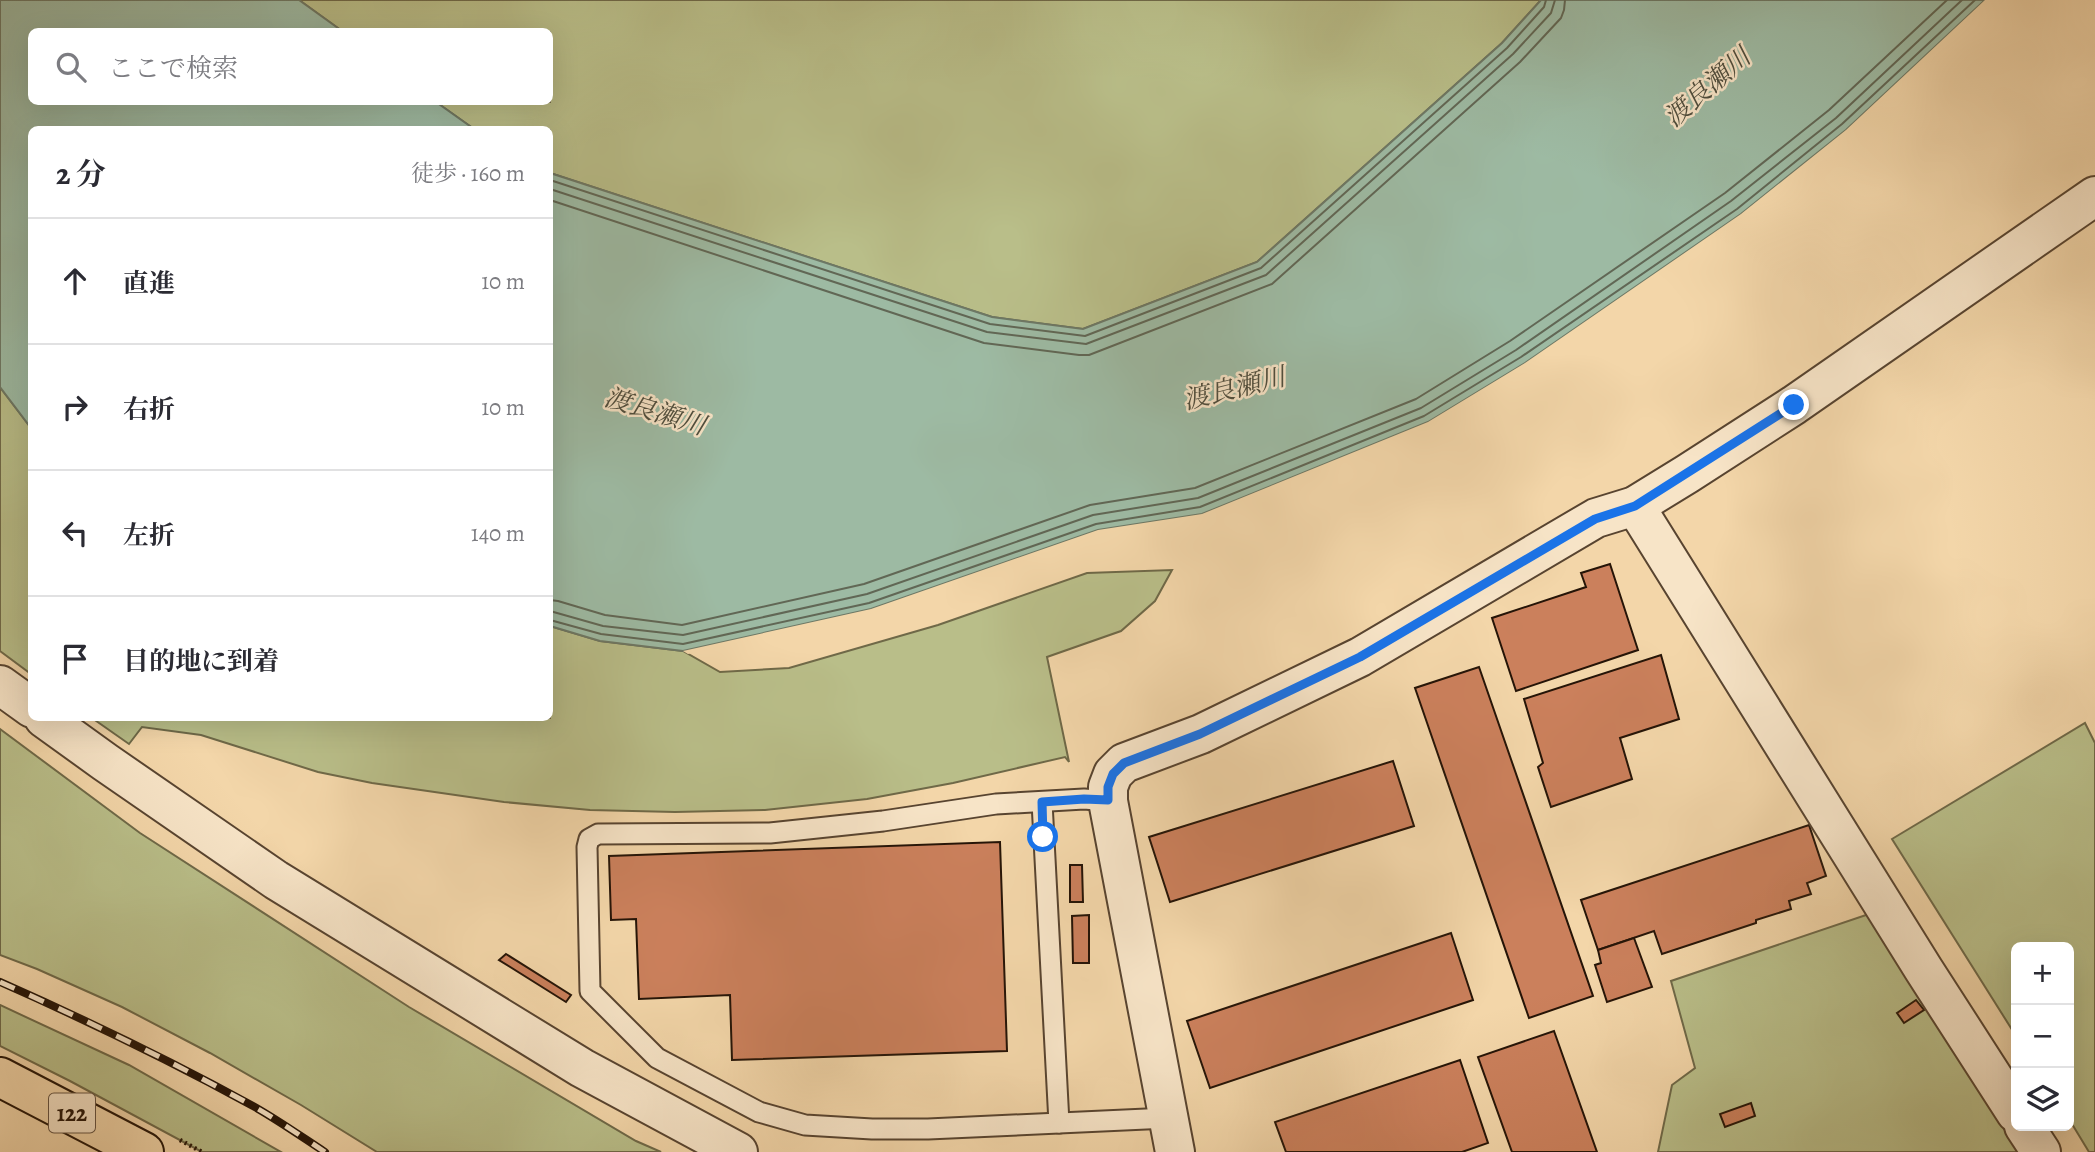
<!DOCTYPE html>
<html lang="ja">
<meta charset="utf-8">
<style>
body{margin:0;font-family:Alegreya,"Noto Serif JP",serif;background:#f2f2f3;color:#2b2b33}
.controls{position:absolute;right:21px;bottom:21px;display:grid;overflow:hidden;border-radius:10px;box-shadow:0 7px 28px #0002}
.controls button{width:63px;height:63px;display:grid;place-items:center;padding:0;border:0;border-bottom:2px solid #e1e1e2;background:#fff;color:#2b2b33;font:35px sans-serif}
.stop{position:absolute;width:21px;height:21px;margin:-16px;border:5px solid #1a73e8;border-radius:50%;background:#fff}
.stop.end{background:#1a73e8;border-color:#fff;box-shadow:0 2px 7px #0008}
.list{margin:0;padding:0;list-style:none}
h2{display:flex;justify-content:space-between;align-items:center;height:91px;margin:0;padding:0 28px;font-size:30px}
h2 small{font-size:23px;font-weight:400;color:#7c7c81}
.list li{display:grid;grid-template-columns:46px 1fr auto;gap:21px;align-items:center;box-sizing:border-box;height:126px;padding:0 28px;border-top:2px solid #e1e1e2}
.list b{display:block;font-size:26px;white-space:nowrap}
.list em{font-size:23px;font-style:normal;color:#7c7c81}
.icon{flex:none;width:38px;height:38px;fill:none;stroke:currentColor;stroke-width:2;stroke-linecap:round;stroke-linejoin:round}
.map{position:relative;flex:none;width:2095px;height:1152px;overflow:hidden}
.search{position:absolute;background:#fff;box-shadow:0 7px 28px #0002;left:28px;top:28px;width:525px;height:77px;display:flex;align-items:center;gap:18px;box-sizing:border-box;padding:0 24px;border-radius:10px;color:#7c7c81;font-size:26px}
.panel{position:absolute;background:#fff;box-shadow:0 7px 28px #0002;left:28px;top:126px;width:525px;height:595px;border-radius:10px}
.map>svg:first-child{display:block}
.green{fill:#b9be89;stroke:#6f6948;stroke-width:2}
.water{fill:#9dbaa3;stroke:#6d7865;stroke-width:2}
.pier{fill:#f3d6a9}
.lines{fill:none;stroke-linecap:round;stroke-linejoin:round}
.shore{stroke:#616755;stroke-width:2}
.building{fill:#cb805c;stroke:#251407;stroke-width:2}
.service-casing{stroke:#584430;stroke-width:23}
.tertiary-casing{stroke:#584430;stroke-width:42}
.trunk-casing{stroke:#251407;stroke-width:42}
.path{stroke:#251407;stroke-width:4.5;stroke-dasharray:2 3.5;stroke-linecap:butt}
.service{stroke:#f7e4c7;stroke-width:19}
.tertiary{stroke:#f7e4c7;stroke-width:38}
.trunk{stroke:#f3d6a9;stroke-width:38}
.rail-casing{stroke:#251407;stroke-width:8}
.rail{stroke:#f7e4c7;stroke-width:5;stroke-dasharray:16;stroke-linecap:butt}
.route{stroke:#1a73e8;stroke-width:9}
.labels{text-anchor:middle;stroke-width:5;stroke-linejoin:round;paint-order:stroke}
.shield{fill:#f7e4c7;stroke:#645241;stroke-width:2}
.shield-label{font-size:23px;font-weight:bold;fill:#251407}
.water-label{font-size:26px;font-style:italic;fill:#4f4e3e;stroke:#f7e4c7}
</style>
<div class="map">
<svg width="2095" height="1152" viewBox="0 0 2095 1152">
<rect width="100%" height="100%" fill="#f3d6a9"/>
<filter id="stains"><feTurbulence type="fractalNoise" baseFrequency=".00286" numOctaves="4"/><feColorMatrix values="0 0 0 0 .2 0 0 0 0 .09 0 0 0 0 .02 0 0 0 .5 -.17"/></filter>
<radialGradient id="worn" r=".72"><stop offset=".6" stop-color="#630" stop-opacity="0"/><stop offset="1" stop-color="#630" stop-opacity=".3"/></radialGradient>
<!-- green -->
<g class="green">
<path d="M 299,0 L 1541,0 L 1502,43 L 1257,262 L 1083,329 L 992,317 L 550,173 L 550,130 L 474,129 L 436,102 L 550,102 L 550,32 L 342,31 Z"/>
<path d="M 0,387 L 31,428 L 31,674 L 0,651 Z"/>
<path d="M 1172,570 L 1155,601 L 1121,631 L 1047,657 L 1069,762 L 1065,757 L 953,783 L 867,799 L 765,810 L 675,812 L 590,810 L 504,802 L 372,783 L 318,772 L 201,735 L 142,727 L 129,744 L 92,718 L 550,718 L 550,626 L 600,641 L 683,651 L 720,672 L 789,668 L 938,625 L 1087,573 Z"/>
<path d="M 2085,723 L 2095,743 L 2095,1152 L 2089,1152 L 2069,1119 L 2069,947 L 2016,947 L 2016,1036 L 1892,839 Z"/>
<path d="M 0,729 L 140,833 L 409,1007 L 636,1141 L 661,1152 L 377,1152 L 301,1105 L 210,1053 L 122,1007 L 37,969 L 0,955 Z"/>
<path d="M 1872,913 L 2020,1152 L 1658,1152 L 1672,1085 L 1695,1068 L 1671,981 Z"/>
<path d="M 0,1005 L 129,1065 L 281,1152 L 202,1152 L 70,1081 L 0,1046 Z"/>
</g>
<!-- water -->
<g class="water">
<path d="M 0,0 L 299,0 L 342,31 L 32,32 L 32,102 L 436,102 L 474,129 L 32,130 L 31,428 L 0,387 Z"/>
<path d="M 1541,0 L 1985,0 L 1846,130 L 1741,214 L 1525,363 L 1428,422 L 1202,514 L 1098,530 L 871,609 L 683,651 L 600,641 L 550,626 L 550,173 L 992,317 L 1083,329 L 1257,262 L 1502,43 Z"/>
</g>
<!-- pier -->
<path class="pier" d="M 1985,0 L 1989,0 L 1849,132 L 1743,217 L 1527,366 L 1430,425 L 1202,517 L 1099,534 L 872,613 L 688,654 L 683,651 L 871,609 L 1098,530 L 1202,514 L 1428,422 L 1525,363 L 1741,214 L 1846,130 Z"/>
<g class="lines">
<!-- shore -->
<g class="shore">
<path d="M 550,180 L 990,324 L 1085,336 L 1261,268 L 1507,48 L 1544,7 L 1546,0"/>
<path d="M 550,189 L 987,332 L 1086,344 L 1266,275 L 1513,54 L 1551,13 L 1555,0"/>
<path d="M 550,200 L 984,343 L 1079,355 L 1089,355 L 1272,284 L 1520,62 L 1561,18 L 1564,10 L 1565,0"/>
<path d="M 550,600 L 558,601 L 605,615 L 682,625 L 864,584 L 1090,505 L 1195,488 L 1416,399 L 1510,341 L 1725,193 L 1829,110 L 1947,0"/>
<path d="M 550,611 L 603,626 L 683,635 L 867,594 L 1093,515 L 1198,498 L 1421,408 L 1516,350 L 1731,201 L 1836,118 L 1962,0"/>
<path d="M 550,620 L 601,634 L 683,644 L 869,603 L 1096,524 L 1200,507 L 1424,416 L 1521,357 L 1737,209 L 1842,124 L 1975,0"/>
</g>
</g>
<!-- building -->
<g class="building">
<path d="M 1610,564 L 1638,650 L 1516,691 L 1492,618 L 1586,587 L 1581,573 Z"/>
<path d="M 1661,655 L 1679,719 L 1620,738 L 1632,779 L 1551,807 L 1538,767 L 1543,763 L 1524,699 Z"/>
<path d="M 1479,667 L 1593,996 L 1529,1018 L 1415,688 Z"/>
<path d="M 1393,761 L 1414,826 L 1170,902 L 1149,837 Z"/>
<path d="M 1809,825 L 1826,876 L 1807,883 L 1811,894 L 1789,901 L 1791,909 L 1756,920 L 1756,923 L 1662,954 L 1654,931 L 1598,950 L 1581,900 Z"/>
<path d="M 1000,842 L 1007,1051 L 732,1060 L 730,995 L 639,999 L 636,919 L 611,920 L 609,856 Z"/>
<path d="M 1070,865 L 1082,865 L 1083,902 L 1070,902 Z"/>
<path d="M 1089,915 L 1089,963 L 1073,963 L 1072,916 Z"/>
<path d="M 1451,933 L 1473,1000 L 1210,1088 L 1187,1021 Z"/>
<path d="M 1634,938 L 1652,987 L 1607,1002 L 1595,965 L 1601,963 L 1598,950 Z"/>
<path d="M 506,954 L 571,995 L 566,1002 L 499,960 Z"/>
<path d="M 1916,1000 L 1924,1010 L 1904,1023 L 1897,1013 Z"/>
<path d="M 1554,1031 L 1597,1152 L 1512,1152 L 1478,1057 Z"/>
<path d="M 1460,1060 L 1488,1143 L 1462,1152 L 1286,1152 L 1275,1122 Z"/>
<path d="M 1751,1103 L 1755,1116 L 1725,1127 L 1720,1114 Z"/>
</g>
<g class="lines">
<defs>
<g id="service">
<path d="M 1108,801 L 1084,799 L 996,804 L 883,821 L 770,833 L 598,834 L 589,839 L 587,847 L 590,991 L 657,1058 L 759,1112 L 805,1125 L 872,1129 L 928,1129 L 1168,1118"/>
<path d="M 1042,802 L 1059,1123"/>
</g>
<g id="tertiary">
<path d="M 1635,506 L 1924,970 L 2016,1113"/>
<path d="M 0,685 L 32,708"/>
<path d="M 44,718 L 105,762 L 276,880 L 582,1068 L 738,1152"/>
<path d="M 2024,1126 L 2041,1152"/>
<path d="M 1175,1152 L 1108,801 L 1108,787 L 1113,774 L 1124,763 L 1201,734 L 1360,657 L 1596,518 L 1635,506 L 1687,474 L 1794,405 L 2095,196"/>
</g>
<path id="trunk" d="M 0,1077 L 144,1152"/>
</defs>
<!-- service casing -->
<use href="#service" class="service-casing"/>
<!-- tertiary casing -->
<use href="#tertiary" class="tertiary-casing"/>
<!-- trunk casing -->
<use href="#trunk" class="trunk-casing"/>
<!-- path -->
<path class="path" d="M 180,1140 L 202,1152"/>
<!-- service -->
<use href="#service" class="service"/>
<!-- tertiary -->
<use href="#tertiary" class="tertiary"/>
<!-- trunk -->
<use href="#trunk" class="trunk"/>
<defs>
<path id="rail" d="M 0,982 C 86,1020 171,1061 253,1106 C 278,1120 302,1137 325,1152"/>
</defs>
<!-- rail casing -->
<use href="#rail" class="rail-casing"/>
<!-- rail -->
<use href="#rail" class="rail"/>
</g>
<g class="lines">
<!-- route -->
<path class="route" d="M 1043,837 L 1042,802 L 1084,799 L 1108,800 L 1108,787 L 1113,774 L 1124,763 L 1200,734 L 1360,657 L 1595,519 L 1635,506 L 1794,405"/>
</g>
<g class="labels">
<!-- shield labels -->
<rect class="shield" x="49" y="1093.5" width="46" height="39" rx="5"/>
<g class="shield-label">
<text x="72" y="1121">122</text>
</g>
<!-- water labels -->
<g class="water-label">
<text transform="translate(1707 87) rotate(-41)" y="9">渡良瀬川</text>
<text transform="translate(1234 388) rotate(-14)" y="9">渡良瀬川</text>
<text transform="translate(655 411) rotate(17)" y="9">渡良瀬川</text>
</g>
</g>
<rect width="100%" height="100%" filter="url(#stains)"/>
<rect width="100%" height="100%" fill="url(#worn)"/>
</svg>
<div class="controls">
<button>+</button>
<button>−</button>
<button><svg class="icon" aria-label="layers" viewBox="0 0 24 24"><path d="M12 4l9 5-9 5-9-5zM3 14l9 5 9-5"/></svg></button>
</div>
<div class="stop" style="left:1043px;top:837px"></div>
<div class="stop end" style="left:1794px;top:405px"></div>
<div class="search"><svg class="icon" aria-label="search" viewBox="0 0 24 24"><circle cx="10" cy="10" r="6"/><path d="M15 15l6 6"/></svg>ここで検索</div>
<section class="panel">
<h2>2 分<small>徒歩 · 160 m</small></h2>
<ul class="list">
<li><svg class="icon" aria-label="ahead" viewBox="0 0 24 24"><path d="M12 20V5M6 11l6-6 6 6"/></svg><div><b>直進</b></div><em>10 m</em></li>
<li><svg class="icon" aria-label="right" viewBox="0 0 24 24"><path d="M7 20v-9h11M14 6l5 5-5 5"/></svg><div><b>右折</b></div><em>10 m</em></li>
<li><svg class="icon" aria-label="left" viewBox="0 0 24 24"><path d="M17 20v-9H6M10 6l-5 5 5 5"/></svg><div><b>左折</b></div><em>140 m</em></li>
<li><svg class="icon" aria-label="arrive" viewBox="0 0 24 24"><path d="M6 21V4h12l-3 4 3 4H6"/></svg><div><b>目的地に到着</b></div></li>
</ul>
</section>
</div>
